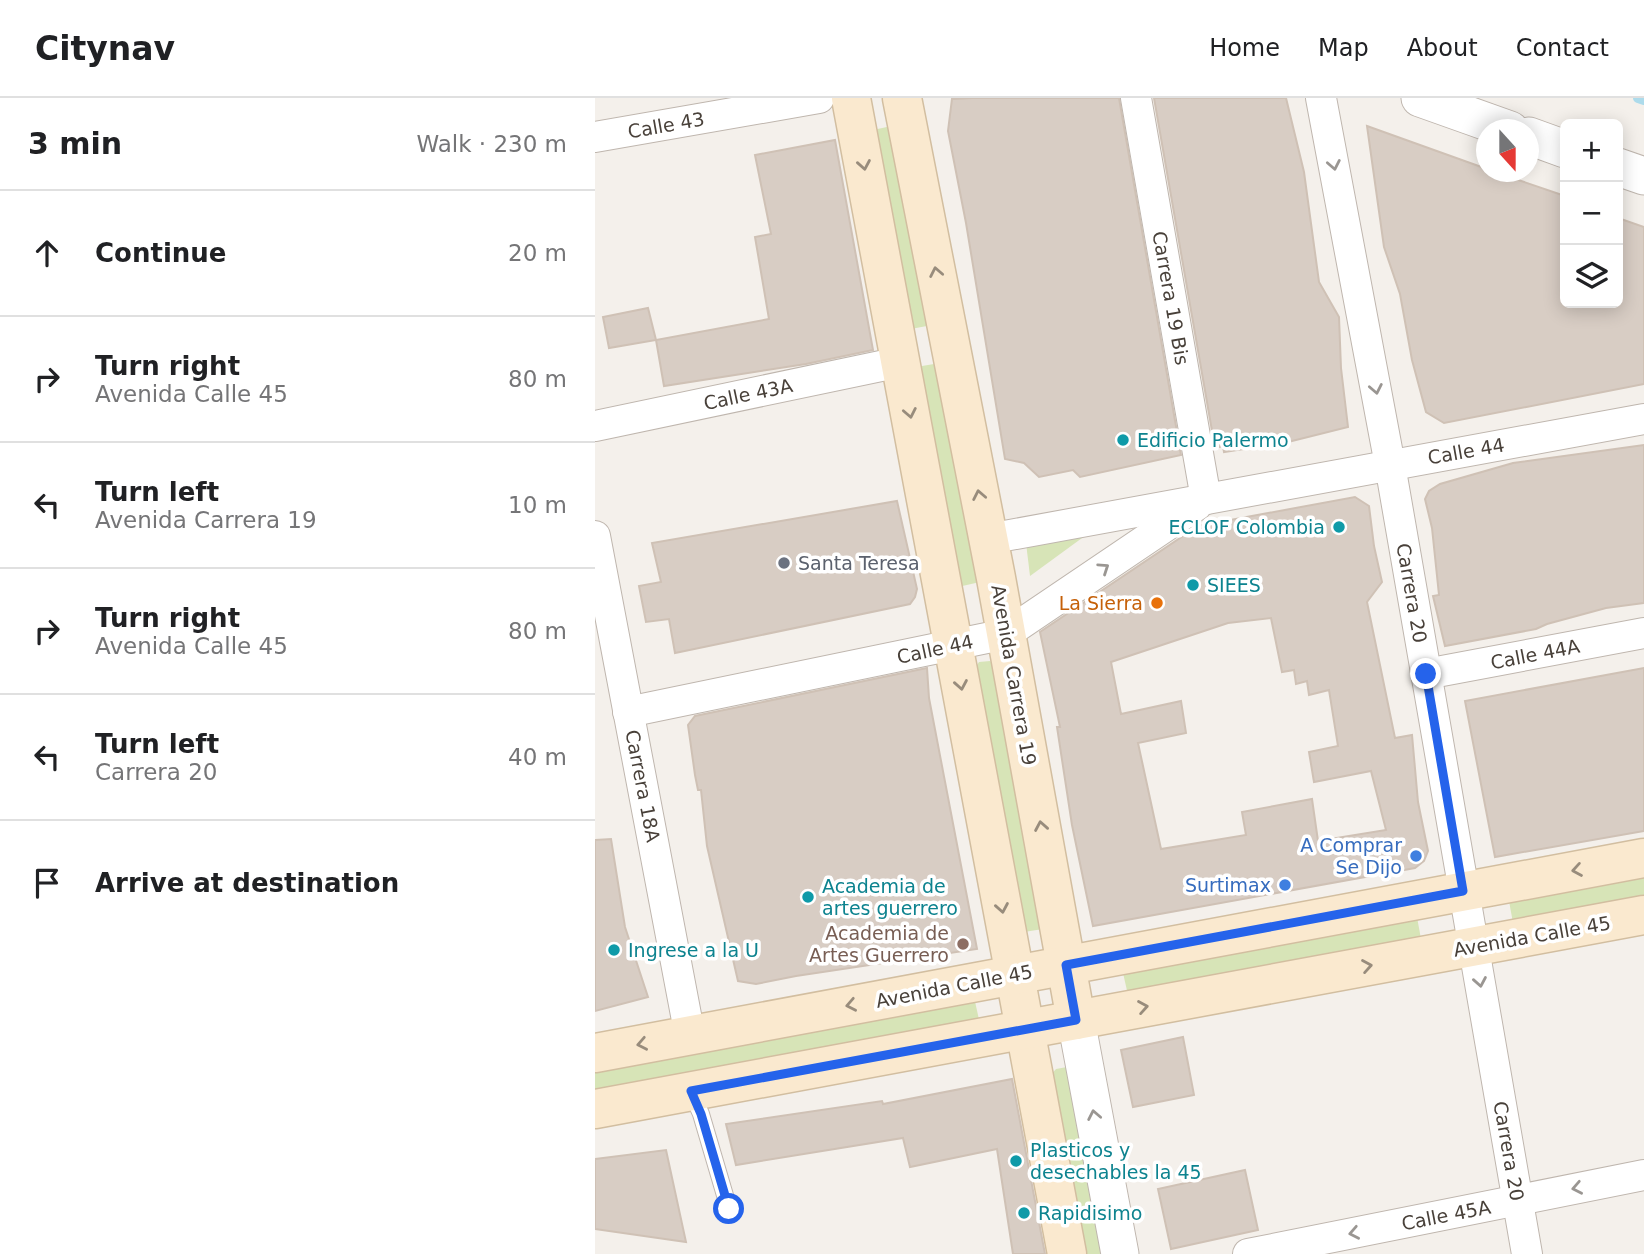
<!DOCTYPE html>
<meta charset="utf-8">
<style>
body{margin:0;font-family:"DejaVu Sans",sans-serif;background:#f6f6f6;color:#202124}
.controls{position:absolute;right:21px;top:21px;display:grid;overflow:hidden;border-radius:10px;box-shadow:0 4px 18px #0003}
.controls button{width:63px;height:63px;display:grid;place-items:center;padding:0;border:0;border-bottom:2px solid #e0e0e0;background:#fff;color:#202124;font:35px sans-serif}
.compass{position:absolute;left:881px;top:21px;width:63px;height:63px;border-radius:50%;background:#fff;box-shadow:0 4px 18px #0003;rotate:159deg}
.stop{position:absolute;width:21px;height:21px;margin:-16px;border:5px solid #2563eb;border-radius:50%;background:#fff}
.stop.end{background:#2563eb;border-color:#fff;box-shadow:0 2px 7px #0008}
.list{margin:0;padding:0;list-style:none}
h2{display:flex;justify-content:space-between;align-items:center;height:91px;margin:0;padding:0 28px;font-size:30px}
h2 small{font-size:23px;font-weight:400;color:#757577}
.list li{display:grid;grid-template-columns:46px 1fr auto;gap:21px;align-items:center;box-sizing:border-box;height:126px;padding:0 28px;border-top:2px solid #e0e0e0}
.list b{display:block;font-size:26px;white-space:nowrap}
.list p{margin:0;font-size:23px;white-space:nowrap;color:#757577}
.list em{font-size:23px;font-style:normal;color:#757577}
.icon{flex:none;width:38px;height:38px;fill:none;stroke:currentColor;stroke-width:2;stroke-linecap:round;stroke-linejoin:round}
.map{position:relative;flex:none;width:1049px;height:1156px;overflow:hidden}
header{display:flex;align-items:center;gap:42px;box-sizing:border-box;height:98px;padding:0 35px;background:#fff;border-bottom:2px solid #e0e0e0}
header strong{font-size:33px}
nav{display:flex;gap:38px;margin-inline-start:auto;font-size:24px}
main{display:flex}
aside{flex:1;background:#fff}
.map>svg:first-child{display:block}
.green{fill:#d7e4b7}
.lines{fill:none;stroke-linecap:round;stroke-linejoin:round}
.stream{stroke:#addbeb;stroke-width:10}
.building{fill:#d8cdc4;stroke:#cfc1b5;stroke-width:2;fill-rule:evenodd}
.service-casing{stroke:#bfb6ae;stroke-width:18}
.minor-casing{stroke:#bfb6ae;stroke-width:32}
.tertiary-casing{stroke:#bfb6ae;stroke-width:39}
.secondary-casing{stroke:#d2bea0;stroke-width:41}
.service{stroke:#fff;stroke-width:16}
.minor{stroke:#fff;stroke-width:30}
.tertiary{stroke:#fff;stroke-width:37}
.secondary{stroke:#fae9cf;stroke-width:38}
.oneway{stroke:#988c7c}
.oneway2{stroke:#9a9692}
.route{stroke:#2563eb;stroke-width:9}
.culture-dot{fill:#0f9aa8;stroke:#fff;stroke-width:2.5}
.worship-dot{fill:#6b7280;stroke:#fff;stroke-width:2.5}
.food-dot{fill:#e8710a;stroke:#fff;stroke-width:2.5}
.shop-dot{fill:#3f7fe0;stroke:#fff;stroke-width:2.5}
.education-dot{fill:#8d6e63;stroke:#fff;stroke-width:2.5}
.labels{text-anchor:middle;stroke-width:7;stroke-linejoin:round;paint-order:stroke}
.street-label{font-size:19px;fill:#484039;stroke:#fff}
.culture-label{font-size:19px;fill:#0d838f;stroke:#fff;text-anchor:start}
.worship-label{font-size:19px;fill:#5b616d;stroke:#fff;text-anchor:start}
.food-label{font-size:19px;fill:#c56008;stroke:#fff;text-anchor:end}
.shop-label{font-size:19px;fill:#366cbe;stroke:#fff;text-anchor:end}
.education-label{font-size:19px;fill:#785e54;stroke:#fff;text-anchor:end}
</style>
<header>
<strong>Citynav</strong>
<nav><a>Home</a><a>Map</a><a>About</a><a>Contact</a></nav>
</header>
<main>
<aside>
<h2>3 min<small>Walk · 230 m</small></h2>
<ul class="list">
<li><svg class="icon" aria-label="ahead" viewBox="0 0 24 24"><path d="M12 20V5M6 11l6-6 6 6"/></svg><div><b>Continue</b></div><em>20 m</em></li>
<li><svg class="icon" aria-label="right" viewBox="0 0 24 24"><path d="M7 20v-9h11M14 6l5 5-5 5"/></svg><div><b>Turn right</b><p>Avenida Calle 45</p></div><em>80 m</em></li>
<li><svg class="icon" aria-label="left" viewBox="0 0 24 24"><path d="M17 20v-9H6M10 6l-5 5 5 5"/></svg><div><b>Turn left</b><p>Avenida Carrera 19</p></div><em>10 m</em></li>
<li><svg class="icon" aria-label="right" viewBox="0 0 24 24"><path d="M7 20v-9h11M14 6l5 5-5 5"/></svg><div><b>Turn right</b><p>Avenida Calle 45</p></div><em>80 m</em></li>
<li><svg class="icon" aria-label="left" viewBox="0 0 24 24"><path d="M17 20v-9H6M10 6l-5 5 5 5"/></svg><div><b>Turn left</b><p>Carrera 20</p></div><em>40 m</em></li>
<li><svg class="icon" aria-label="arrive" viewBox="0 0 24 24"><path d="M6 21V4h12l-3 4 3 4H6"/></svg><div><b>Arrive at destination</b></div></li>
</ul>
</aside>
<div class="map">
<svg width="1049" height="1156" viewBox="0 0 1049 1156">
<rect width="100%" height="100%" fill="#f4f0eb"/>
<!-- green -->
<g class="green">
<path d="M 301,27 L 337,227 L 316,231 L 278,32 Z"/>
<path d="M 345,265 L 385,484 L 363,489 L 321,269 Z"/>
<path d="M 498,432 L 435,478 L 431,445 Z"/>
<path d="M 395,563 L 402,569 L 448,831 L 429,834 L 379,572 L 384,564 Z"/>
<path d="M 1049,778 L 1049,800 L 918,825 L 914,803 Z"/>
<path d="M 822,819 L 826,841 L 533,897 L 528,875 Z"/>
<path d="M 379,899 L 385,926 L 0,998 L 0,970 Z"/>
<path d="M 472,969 L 511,1156 L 488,1156 L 456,977 L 461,971 Z"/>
</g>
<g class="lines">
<!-- stream -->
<path class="stream" d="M 1043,0 L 1049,2"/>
</g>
<!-- building -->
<g class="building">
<path d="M 377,0 L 524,0 L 586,357 L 485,379 L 478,372 L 444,379 L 429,365 L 410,361 L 371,125 L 353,33 L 357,1 Z"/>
<path d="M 559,0 L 691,0 L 709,74 L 724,184 L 744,219 L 746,270 L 753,329 L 693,344 L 629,354 L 628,348 L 620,350 Z"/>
<path d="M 772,28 L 892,71 L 892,74 L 900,74 L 970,98 L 970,205 L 1023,205 L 1023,120 L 1049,129 L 1049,286 L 849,325 L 831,314 L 817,262 L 805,196 L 789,149 Z"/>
<path d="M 240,42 L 278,252 L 211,266 L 69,288 L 61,242 L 174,221 L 160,139 L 176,136 L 160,57 Z"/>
<path d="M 53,210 L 61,242 L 14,250 L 8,219 Z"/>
<path d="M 1049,347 L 1049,505 L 1011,510 L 952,526 L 941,531 L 850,548 L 838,498 L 844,497 L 837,430 L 830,401 L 834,393 L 845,386 L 918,365 Z"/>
<path d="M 760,399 L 774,408 L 779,448 L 787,484 L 772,504 L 800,640 L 817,637 L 823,704 L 833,753 L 829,763 L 820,770 L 498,828 L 477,727 L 462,629 L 465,629 L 445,534 L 603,428 ZM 676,520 L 687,574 L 699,572 L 701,586 L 712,583 L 714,597 L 734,592 L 743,648 L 714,654 L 719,684 L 776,673 L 791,732 L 723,743 L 717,701 L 647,714 L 651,737 L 566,751 L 543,645 L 591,635 L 586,603 L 526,616 L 516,564 L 633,525 Z"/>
<path d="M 302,403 L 322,491 L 320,499 L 315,506 L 80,555 L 74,521 L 51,524 L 44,488 L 66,484 L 57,445 Z"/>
<path d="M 332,570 L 334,600 L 382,851 L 201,878 L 161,886 L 143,883 L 112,748 L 106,692 L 103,692 L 100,677 L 93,627 L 100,618 Z"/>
<path d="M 1049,570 L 1049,733 L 900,759 L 870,603 Z"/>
<path d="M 16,741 L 30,829 L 53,899 L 0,913 L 0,742 Z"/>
<path d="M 588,939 L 599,997 L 538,1009 L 526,952 Z"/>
<path d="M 417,981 L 450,1156 L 418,1156 L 402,1051 L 315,1069 L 308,1040 L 141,1067 L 131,1026 L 287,1003 L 288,1006 Z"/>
<path d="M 71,1052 L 91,1144 L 0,1131 L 0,1061 Z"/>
<path d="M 650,1072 L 663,1132 L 576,1151 L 563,1091 Z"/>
</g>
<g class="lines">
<defs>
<path id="service" d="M 96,993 L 106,1016 L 134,1111"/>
<g id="minor">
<path d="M 541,0 L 611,401"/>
<path d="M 726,0 L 795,367 L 932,1156"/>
<path d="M 0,39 L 224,0"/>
<path d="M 0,328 L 305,264"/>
<path d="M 0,438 L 95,938"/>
<path d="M 393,441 L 1049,321"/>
<path d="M 831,576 L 1049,535"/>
<path d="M 33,614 L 411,536 L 602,407"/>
<path d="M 653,1156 L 1049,1077"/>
</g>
<g id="tertiary">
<path d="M 825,0 L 915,32"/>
<path d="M 934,38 L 970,51"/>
<path d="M 1023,69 L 1049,78"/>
<path d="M 481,922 L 525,1156"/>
</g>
<g id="secondary">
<path d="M 256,0 L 472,1156"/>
<path d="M 307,0 L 401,480 L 481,922"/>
<path d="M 0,955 L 1049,760"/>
<path d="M 0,1011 L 1049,817"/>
</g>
</defs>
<!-- service casing -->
<use href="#service" class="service-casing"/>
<!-- minor casing -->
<use href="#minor" class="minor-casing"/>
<!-- tertiary casing -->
<use href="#tertiary" class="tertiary-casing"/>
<!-- secondary casing -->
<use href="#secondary" class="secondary-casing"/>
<!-- service -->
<use href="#service" class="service"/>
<!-- minor -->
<use href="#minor" class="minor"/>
<!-- tertiary -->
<use href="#tertiary" class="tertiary"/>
<!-- secondary -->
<use href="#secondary" class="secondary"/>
</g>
<!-- one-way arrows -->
<defs><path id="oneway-chevron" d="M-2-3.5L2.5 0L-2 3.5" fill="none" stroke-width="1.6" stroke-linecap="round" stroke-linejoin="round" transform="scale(1.75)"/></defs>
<g class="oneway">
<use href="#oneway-chevron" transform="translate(269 67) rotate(80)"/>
<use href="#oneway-chevron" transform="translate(341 174) rotate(-101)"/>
<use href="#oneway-chevron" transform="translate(315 315) rotate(79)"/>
<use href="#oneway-chevron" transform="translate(384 397) rotate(-101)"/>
<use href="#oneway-chevron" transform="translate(366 587) rotate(80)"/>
<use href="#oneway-chevron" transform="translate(446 728) rotate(-100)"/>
<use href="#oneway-chevron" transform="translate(982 772) rotate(170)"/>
<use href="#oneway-chevron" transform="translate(407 810) rotate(80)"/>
<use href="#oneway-chevron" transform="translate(772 868) rotate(-10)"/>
<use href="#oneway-chevron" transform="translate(256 907) rotate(169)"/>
<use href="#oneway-chevron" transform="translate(548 909) rotate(-10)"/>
<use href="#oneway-chevron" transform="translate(47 946) rotate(169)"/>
</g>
<g class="oneway2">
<use href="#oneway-chevron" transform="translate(739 67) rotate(79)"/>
<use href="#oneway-chevron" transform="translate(781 291) rotate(79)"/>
<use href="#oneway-chevron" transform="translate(509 470) rotate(-34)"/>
<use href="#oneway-chevron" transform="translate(885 884) rotate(80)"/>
<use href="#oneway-chevron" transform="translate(499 1017) rotate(-101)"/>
<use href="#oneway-chevron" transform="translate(982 1090) rotate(169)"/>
<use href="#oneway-chevron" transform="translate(759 1135) rotate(169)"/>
</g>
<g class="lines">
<!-- route -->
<path class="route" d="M 134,1111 L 106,1016 L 96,993 L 481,922 L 471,867 L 868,793 L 831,576"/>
</g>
<!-- markers -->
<g class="culture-dot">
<circle cx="528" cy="342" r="7"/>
<circle cx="744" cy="429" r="7"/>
<circle cx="598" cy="487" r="7"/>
<circle cx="213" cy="799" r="7"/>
<circle cx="19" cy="852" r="7"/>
<circle cx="421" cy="1063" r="7"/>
<circle cx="429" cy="1115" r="7"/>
</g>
<circle class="worship-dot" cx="189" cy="465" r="7"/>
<circle class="food-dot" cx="562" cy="505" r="7"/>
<g class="shop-dot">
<circle cx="821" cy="758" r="7"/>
<circle cx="690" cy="787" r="7"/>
</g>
<circle class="education-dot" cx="368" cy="846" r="7"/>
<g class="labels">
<!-- street labels -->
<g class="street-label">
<text transform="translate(71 27) rotate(-10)" y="7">Calle 43</text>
<text transform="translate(576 200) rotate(80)" y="7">Carrera 19 Bis</text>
<text transform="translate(153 296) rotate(-12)" y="7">Calle 43A</text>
<text transform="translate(871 353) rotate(-10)" y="7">Calle 44</text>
<text transform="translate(817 495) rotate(80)" y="7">Carrera 20</text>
<text transform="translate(340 551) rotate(-12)" y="7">Calle 44</text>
<text transform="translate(940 556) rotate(-11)" y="7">Calle 44A</text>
<text transform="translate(419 577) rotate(80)" y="7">Avenida Carrera 19</text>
<text transform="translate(48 688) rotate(79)" y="7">Carrera 18A</text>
<text transform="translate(937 838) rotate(-10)" y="7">Avenida Calle 45</text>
<text transform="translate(359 888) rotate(-11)" y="7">Avenida Calle 45</text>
<text transform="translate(914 1053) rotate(80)" y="7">Carrera 20</text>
<text transform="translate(851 1117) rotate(-11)" y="7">Calle 45A</text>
</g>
<!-- culture labels -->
<g class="culture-label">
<text x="542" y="349">Edificio Palermo</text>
<text x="730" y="436" text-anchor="end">ECLOF Colombia</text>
<text x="612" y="494">SIEES</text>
<text x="227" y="795">Academia de<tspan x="227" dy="22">artes guerrero</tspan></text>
<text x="33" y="859">Ingrese a la U</text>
<text x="435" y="1059">Plasticos y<tspan x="435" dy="22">desechables la 45</tspan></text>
<text x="443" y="1122">Rapidisimo</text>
</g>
<!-- worship labels -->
<g class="worship-label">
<text x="203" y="472">Santa Teresa</text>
</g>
<!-- food labels -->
<g class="food-label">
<text x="548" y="512">La Sierra</text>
</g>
<!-- shop labels -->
<g class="shop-label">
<text x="807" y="754">A Comprar<tspan x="807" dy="22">Se Dijo</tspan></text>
<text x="676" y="794">Surtimax</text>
</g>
<!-- education labels -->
<g class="education-label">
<text x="354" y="842">Academia de<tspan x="354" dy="22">Artes Guerrero</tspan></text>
</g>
</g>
</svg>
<div class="controls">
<button>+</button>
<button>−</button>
<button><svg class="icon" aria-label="layers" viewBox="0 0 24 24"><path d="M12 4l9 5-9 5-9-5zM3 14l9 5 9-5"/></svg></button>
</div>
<svg class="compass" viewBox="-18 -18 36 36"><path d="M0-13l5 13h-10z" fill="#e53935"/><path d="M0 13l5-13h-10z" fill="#757577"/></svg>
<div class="stop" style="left:134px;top:1111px"></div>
<div class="stop end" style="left:831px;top:576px"></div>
</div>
</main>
